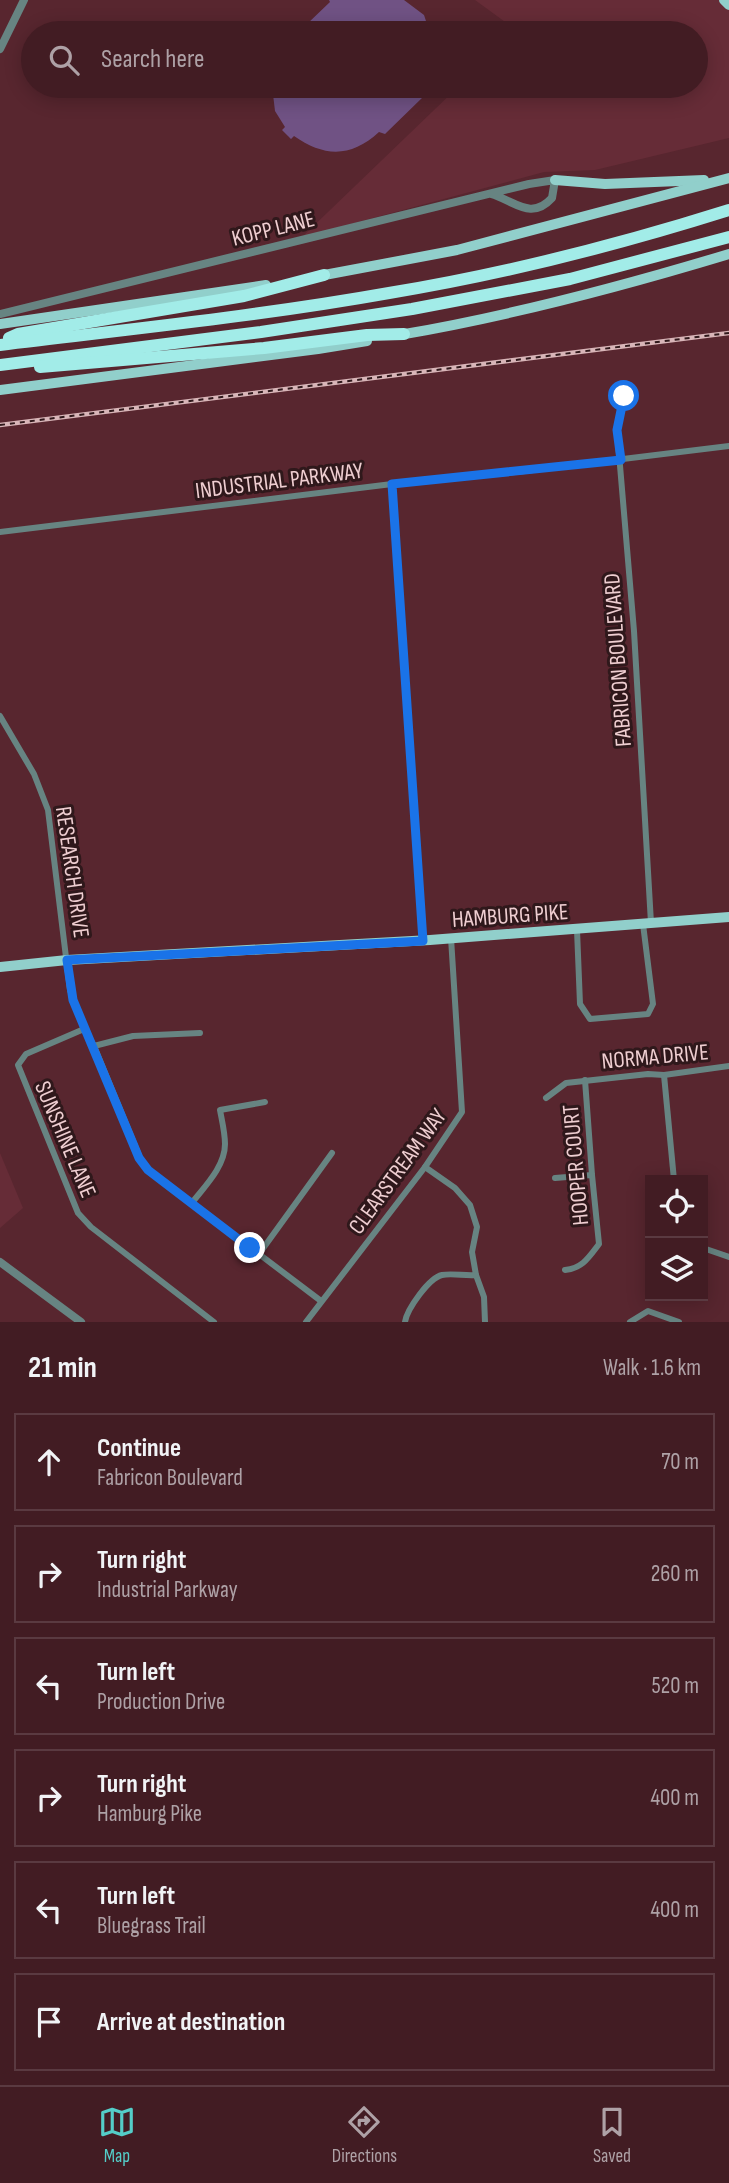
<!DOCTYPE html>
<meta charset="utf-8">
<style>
body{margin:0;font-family:"Sofia Sans Condensed",sans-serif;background:#49252b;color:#f1f3f6}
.controls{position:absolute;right:21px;bottom:21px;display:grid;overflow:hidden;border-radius:0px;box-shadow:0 4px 18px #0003}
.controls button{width:63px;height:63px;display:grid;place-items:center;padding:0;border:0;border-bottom:2px solid #5a3a41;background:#421c23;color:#f1f3f6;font:35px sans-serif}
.stop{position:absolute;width:21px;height:21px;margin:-16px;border:5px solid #1a73e8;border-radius:50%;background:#fff}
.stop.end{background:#1a73e8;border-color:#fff;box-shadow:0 2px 7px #0008}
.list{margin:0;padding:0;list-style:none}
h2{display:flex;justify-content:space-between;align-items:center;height:91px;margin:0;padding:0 28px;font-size:30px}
h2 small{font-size:23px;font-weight:400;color:#aea1a6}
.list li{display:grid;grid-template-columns:46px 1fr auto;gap:21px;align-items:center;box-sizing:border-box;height:98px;margin:0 14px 14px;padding:0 14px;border:2px solid #5a3a41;border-radius:0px}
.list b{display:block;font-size:26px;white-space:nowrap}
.list p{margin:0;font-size:23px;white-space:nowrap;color:#aea1a6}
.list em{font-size:23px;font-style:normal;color:#aea1a6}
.icon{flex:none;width:38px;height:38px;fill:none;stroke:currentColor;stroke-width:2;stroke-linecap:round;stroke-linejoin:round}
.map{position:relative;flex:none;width:729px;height:1322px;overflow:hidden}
.search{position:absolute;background:#421c23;box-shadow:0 4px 18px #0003;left:21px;right:21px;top:21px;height:77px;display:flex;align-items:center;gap:18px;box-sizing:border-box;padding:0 24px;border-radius:38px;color:#aea1a6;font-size:26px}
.sheet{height:763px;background:#421c23}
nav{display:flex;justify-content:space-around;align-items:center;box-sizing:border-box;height:98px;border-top:2px solid #5a3a41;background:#421c23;font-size:19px;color:#aea1a6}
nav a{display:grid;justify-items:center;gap:4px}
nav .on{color:#54cdc8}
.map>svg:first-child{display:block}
.built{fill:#662c37}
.green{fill:#705284}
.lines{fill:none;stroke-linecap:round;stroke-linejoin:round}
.minor{stroke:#678482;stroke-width:6}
.tertiary{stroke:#678482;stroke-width:8}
.primary{stroke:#91cfcb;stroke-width:10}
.motorway{stroke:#a2ece8;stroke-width:12}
.rail-casing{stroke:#d8b5b8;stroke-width:4.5}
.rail{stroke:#2f181b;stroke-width:2;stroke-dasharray:5;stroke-linecap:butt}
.route{stroke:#1a73e8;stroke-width:9}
.labels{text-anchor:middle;stroke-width:6;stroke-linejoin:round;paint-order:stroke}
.street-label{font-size:23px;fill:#efced1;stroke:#2f181b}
</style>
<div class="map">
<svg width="729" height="1322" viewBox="0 0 729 1322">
<rect width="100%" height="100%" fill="#58262f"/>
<!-- built -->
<g class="built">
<path d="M 475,0 L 729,0 L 729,138 L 595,170 L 544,172 L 302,237 L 459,86 L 696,86 L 696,33 L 513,33 L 516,30 Z"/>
<path d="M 0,1153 L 23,1208 L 0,1228 Z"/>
</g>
<!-- green -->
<g class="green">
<path d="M 329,0 L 404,0 L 424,15 L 430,33 L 305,33 L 309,29 L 306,25 L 330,2 Z"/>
<path d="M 272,86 L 435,86 L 435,89 L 426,98 L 423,97 L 385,134 L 379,132 C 351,158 324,157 294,136 L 291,139 L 282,130 L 285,127 L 275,111 Z"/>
</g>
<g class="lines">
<!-- minor -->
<g class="minor">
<path d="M 624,396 L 617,430 L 634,631 L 651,923"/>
<path d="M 392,484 L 423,941"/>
<path d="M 0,532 L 392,484 L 525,471 L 729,446"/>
<path d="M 0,716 L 34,774 L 48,810 L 70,990 L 84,1029 L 94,1046 L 140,1158 L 148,1170 L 321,1301"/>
<path d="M 577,930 L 580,1004 L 590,1019 L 648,1014 L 653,1004 L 643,924"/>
<path d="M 84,1029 L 26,1054 L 18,1065 L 78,1213 L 91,1227 L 214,1322"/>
<path d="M 94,1046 L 133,1036 L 200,1033"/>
<path d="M 664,1075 L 674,1180"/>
<path d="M 546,1098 L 566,1083 L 648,1074 L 664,1075 L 729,1066"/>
<path d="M 425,1167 L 455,1188 L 470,1205 L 477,1227 L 472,1252 L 476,1275"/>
<path d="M 555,1178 L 592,1175"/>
<path d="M 191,1204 C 204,1187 225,1167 225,1144 C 225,1133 222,1121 220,1110 L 265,1102"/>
<path d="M 703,1248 L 729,1257"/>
<path d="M 259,1254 L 332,1153"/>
<path d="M 565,1270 C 583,1268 589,1257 599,1244 L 592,1175 L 585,1080"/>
<path d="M 306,1322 L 425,1167 L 462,1112 L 451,938"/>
<path d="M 405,1322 C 407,1309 429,1278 442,1275 C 452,1273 465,1276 476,1275 L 484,1297 L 485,1322"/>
<path d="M 630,1322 L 648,1311 L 679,1322"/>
</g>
<!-- tertiary -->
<g class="tertiary">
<path d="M 0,49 L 24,0"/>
<path d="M 0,314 L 529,184 L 555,180 L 552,198 C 531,221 515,201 491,194"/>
<path d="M 0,1262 L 81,1322"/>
</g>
<!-- primary -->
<g class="primary">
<path d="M 724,0 L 729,5"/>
<path d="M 555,180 L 605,184 L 704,180"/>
<path d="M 319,276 L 457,250 L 729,178"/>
<path d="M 0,324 L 266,285"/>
<path d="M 399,335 C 511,316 620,287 729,254"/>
<path d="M 0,390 L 318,349 L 367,341"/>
<path d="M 0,967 L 67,960 L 430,940 L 729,917"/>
</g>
<!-- motorway -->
<g class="motorway">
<path d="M 9,338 L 18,334 L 244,296 L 324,275"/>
<path d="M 0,345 C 130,329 260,316 389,293 C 504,274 618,245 729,210"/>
<path d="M 0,365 L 261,332 L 412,309 L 570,279 L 729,237"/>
<path d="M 40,367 L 264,348 L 367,335 L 404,334"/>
</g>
<defs>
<path id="rail" d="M 0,425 L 729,333"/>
</defs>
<!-- rail casing -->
<use href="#rail" class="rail-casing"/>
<!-- rail -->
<use href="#rail" class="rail"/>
</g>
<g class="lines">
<!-- route -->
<path class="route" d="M 250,1248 L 148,1170 L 139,1158 L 73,1000 L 67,960 L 423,941 L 392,484 L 621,460 L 617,430 L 624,396"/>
</g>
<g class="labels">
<!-- street labels -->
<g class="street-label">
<text transform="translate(273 228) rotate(-14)" y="8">KOPP LANE</text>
<text transform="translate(279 480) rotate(-7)" y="8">INDUSTRIAL PARKWAY</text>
<text transform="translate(617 660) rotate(-94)" y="8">FABRICON BOULEVARD</text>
<text transform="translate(73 872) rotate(82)" y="8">RESEARCH DRIVE</text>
<text transform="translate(510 915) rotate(-4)" y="8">HAMBURG PIKE</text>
<text transform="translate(655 1056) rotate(-5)" y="8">NORMA DRIVE</text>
<text transform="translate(66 1139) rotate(67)" y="8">SUNSHINE LANE</text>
<text transform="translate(575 1165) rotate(-95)" y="8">HOOPER COURT</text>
<text transform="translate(397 1171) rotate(-54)" y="8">CLEARSTREAM WAY</text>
</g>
</g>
</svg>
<div class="controls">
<button><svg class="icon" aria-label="locate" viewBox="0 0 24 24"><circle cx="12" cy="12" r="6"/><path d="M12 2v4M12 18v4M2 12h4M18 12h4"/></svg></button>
<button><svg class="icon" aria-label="layers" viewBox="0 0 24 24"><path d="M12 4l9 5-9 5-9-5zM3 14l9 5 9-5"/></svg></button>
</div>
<div class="stop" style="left:624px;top:396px"></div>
<div class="stop end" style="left:250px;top:1248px"></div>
<div class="search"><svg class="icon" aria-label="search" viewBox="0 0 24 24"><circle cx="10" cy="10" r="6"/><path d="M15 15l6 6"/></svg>Search here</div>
</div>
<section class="sheet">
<h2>21 min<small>Walk · 1.6 km</small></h2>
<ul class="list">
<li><svg class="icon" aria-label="ahead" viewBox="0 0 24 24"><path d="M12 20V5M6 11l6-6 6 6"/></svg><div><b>Continue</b><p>Fabricon Boulevard</p></div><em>70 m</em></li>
<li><svg class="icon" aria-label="right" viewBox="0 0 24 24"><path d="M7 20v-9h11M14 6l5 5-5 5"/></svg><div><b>Turn right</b><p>Industrial Parkway</p></div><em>260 m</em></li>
<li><svg class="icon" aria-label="left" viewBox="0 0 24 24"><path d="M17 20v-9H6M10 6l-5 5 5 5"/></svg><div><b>Turn left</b><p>Production Drive</p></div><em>520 m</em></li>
<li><svg class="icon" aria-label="right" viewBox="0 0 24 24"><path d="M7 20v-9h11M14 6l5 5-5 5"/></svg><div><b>Turn right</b><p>Hamburg Pike</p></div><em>400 m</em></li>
<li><svg class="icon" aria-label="left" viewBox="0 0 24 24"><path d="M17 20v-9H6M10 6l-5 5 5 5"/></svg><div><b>Turn left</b><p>Bluegrass Trail</p></div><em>400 m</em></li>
<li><svg class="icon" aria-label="arrive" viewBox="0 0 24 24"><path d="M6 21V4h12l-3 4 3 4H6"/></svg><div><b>Arrive at destination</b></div></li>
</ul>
</section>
<nav>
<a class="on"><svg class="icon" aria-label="map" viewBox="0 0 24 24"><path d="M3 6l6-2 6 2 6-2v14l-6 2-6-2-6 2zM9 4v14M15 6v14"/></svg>Map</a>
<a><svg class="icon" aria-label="directions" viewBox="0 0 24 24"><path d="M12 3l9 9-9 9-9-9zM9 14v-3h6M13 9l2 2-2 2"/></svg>Directions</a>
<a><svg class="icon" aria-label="saved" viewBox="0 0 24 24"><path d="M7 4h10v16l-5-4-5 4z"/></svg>Saved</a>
</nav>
